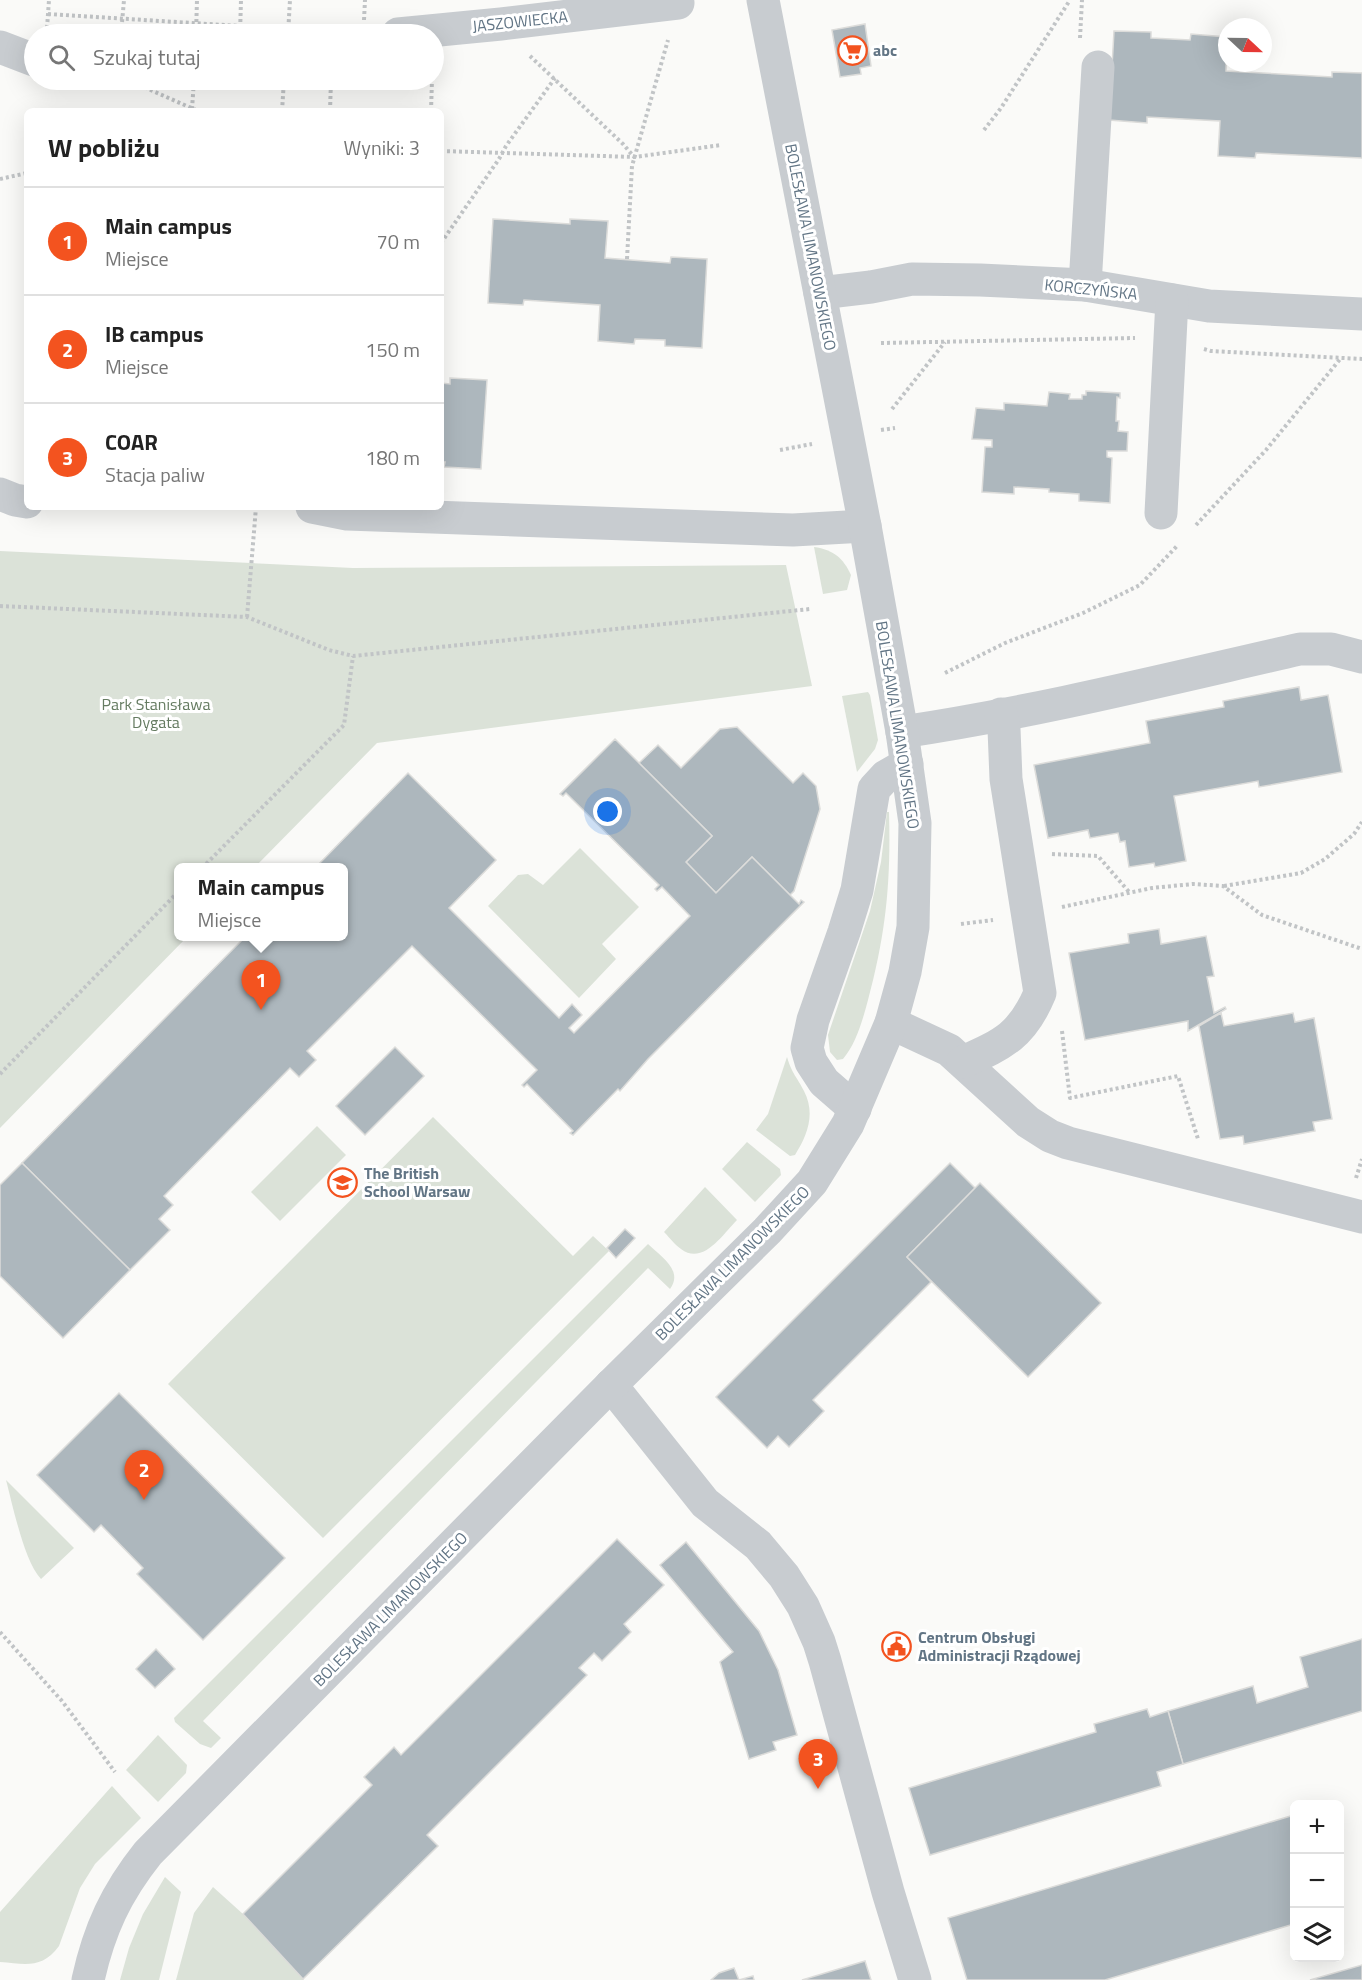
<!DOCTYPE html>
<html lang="pl">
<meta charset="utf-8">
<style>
body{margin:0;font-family:"Titillium Web",sans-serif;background:#f2f2f2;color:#222}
.controls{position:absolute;right:18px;bottom:18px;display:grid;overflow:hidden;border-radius:9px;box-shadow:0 6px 24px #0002}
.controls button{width:54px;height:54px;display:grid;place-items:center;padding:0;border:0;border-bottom:2px solid #e0e0e0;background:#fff;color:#222;font:30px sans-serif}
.compass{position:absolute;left:1218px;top:18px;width:54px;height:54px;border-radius:50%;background:#fff;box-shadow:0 6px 24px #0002;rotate:112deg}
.you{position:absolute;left:608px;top:812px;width:21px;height:21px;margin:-15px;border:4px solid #fff;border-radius:50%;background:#1a73e8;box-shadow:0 0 0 9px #1a73e833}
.badge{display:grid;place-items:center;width:39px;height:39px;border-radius:50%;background:#f3531f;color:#fff;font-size:20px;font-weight:700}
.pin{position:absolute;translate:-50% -50px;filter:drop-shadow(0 2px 3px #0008)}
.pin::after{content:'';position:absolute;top:32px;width:21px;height:18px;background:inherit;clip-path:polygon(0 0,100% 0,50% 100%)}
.popup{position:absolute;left:174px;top:863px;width:174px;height:78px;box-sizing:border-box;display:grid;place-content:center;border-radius:9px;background:#fff;filter:drop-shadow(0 2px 4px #0005);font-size:20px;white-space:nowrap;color:#767676}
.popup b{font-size:22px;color:#222}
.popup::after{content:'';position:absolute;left:50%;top:100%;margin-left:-12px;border:12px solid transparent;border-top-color:#fff}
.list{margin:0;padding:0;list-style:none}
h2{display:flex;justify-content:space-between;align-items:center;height:78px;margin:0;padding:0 24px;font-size:26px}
h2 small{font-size:20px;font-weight:400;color:#767676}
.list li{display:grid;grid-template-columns:39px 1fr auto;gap:18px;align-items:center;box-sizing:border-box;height:108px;padding:0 24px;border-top:2px solid #e0e0e0}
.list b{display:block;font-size:22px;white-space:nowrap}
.list p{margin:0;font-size:20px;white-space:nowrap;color:#767676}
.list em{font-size:20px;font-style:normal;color:#767676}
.icon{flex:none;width:33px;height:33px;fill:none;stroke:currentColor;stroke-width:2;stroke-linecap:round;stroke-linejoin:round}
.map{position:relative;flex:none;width:1362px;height:1980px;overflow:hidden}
.search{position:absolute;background:#fff;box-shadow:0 6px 24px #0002;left:24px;top:24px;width:420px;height:66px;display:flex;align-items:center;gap:15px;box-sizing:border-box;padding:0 21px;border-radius:33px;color:#767676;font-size:22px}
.panel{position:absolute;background:#fff;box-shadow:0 6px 24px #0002;left:24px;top:108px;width:420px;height:402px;border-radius:9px}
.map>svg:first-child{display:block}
.green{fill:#dbe2d8}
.building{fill:#adb7bd;stroke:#dcdcda;stroke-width:1.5}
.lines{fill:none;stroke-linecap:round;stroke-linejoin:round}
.path{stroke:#c1c4c6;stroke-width:4;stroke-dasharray:3 3;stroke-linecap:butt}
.minor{stroke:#c8ccd0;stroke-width:33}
.labels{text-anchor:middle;stroke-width:6;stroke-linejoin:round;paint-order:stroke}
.street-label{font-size:16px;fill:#627585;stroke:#fff}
.poi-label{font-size:16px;font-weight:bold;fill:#627585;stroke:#fff;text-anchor:start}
.park-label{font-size:16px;fill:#667c62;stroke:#fff}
</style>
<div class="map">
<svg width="1362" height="1980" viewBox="0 0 1362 1980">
<rect width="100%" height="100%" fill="#fafaf8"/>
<!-- green -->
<g class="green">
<path d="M 814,547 C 834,550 843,558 851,575 L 847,590 L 823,594 Z"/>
<path d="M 0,551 L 353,568 L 786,565 L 812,686 L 377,743 L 255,867 L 178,868 L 178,936 L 187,937 L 0,1128 Z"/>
<path d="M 868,692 L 870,695 L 878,740 L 875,749 L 857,772 L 842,696 Z"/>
<path d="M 887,812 L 889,812 C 891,882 886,933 868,1000 C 863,1019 856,1044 843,1059 L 837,1060 L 830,1052 L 828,1035 L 870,911 L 881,862 Z"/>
<path d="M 580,848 L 639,907 L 602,944 L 616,959 L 579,998 L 488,906 L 518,875 L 528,874 L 543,885 Z"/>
<path d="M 787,1057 C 792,1074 797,1077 804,1091 C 816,1114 807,1136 795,1155 L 790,1156 L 756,1130 L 768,1114 Z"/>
<path d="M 433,1117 L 573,1256 L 593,1236 L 609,1251 L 323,1538 L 168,1384 Z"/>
<path d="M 317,1126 L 346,1155 L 280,1221 L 251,1192 Z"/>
<path d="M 747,1142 L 780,1169 L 781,1175 L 755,1202 L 722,1169 Z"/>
<path d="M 705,1187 L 737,1220 C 723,1234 703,1266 681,1249 C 675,1245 670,1238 664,1232 Z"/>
<path d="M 648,1244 C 660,1256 684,1270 670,1289 L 648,1268 L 203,1721 L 221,1738 L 211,1748 L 200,1744 L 175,1722 L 174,1718 Z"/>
<path d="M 6,1480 L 74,1548 L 41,1579 C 24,1561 13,1506 6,1480 Z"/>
<path d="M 158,1735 L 187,1765 L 186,1773 L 158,1802 L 126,1770 Z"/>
<path d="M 112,1786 L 141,1818 L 95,1864 L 80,1888 L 59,1946 C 42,1969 26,1964 0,1962 L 0,1912 Z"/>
<path d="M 165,1877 L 181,1892 L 159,1980 L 120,1980 L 129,1948 L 143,1914 Z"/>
<path d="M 213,1887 L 243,1914 L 304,1980 L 176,1980 L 194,1913 Z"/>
</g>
<!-- building -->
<g class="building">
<path d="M 865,24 L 871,66 L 860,68 L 861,74 L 840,77 L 832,30 Z"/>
<path d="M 1114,31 L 1151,32 L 1151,38 L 1190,40 L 1191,34 L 1227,37 L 1226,71 L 1332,77 L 1332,72 L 1362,73 L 1362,158 L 1256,153 L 1255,158 L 1218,156 L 1220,121 L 1147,117 L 1147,123 L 1109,120 Z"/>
<path d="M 493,219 L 570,224 L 570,219 L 608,221 L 605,258 L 670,263 L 671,257 L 707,259 L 702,348 L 665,346 L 665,340 L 635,339 L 634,344 L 598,341 L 600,305 L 524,300 L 523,305 L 488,303 Z"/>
<path d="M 450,378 L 487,380 L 481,469 L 444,467 L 445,462 L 441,462 L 441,383 L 450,384 Z"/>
<path d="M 1086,391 L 1120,393 L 1120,398 L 1117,397 L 1116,421 L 1119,421 L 1118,431 L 1128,432 L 1127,451 L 1107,451 L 1107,457 L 1112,458 L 1110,503 L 1079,501 L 1079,494 L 1049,492 L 1049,489 L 1014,487 L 1014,494 L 982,492 L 985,447 L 992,447 L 992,440 L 972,439 L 976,408 L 1004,410 L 1004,403 L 1047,406 L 1049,392 L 1070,394 L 1069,399 L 1082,399 L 1082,395 L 1086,395 Z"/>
<path d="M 1299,687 L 1301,700 L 1328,695 L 1342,772 L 1259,787 L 1258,781 L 1174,796 L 1186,861 L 1155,867 L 1154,863 L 1129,867 L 1125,841 L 1120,842 L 1118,833 L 1090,838 L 1088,830 L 1048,838 L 1034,765 L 1150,743 L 1146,721 L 1224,707 L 1223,701 Z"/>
<path d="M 737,727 L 793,783 L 803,773 L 816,786 L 820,809 L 794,891 L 790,895 L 752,857 L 716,893 L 686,862 L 712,836 L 639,763 L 658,745 L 681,768 L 720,729 Z"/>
<path d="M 615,739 L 712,836 L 686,862 L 716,893 L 752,857 L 799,904 L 801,900 L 804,902 L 648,1059 L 620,1091 L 618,1089 L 573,1135 L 570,1133 L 573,1131 L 527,1084 L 524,1087 L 522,1085 L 537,1070 L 412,946 L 307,1051 L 316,1060 L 299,1077 L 290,1068 L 164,1196 L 173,1205 L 159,1219 L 170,1230 L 130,1270 L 22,1163 L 246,936 L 344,936 L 344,868 L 315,868 L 408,773 L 496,860 L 449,908 L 559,1018 L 572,1004 L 582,1015 L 569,1028 L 574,1033 L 690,916 L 662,887 L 657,891 L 655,889 L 659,885 L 566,793 L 563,796 L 560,794 Z"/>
<path d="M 1159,929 L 1161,944 L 1206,936 L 1214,976 L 1207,977 L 1214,1013 L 1225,1007 L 1226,1009 L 1188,1031 L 1188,1021 L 1085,1040 L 1069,953 L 1129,943 L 1128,934 Z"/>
<path d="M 1221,1013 L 1224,1026 L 1293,1013 L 1295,1022 L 1314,1018 L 1332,1119 L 1313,1122 L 1315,1131 L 1244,1144 L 1243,1136 L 1220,1139 L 1199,1026 Z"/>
<path d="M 395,1047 L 424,1076 L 365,1135 L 336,1106 Z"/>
<path d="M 22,1163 L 130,1270 L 63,1338 L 0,1276 L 0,1185 Z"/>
<path d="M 950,1163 L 975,1188 L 907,1257 L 931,1282 L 813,1400 L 824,1411 L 789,1447 L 778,1436 L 767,1448 L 716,1397 Z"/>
<path d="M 980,1183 L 1101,1303 L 1028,1377 L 907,1257 Z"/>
<path d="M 625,1229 L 635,1238 L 616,1258 L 607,1248 Z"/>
<path d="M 119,1393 L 285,1558 L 203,1640 L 137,1574 L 143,1568 L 101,1525 L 94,1532 L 37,1475 Z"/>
<path d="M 617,1539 L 664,1585 L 624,1624 L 631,1632 L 602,1661 L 594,1653 L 579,1668 L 587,1675 L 427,1835 L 438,1846 L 303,1979 L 243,1914 L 372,1785 L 364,1777 L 394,1747 L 401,1755 Z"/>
<path d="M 686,1542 L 759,1631 L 778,1670 L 797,1735 L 773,1742 L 776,1750 L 749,1759 L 720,1662 L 733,1652 L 660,1565 Z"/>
<path d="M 1362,1639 L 1362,1711 L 1183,1764 L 1168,1711 L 1253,1686 L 1257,1703 L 1308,1687 L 1300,1657 Z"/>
<path d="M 156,1649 L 175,1669 L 155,1688 L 136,1669 Z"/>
<path d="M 1147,1709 L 1150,1717 L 1168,1711 L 1183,1764 L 1157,1772 L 1161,1786 L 930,1855 L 909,1788 L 1096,1732 L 1094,1724 Z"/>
<path d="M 1294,1815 L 1294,1924 L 1105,1980 L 967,1980 L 948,1918 Z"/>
<path d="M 865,1961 L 871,1980 L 802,1980 Z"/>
<path d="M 1362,1965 L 1362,1980 L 1310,1980 Z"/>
<path d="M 734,1968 L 739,1980 L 753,1976 L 754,1980 L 711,1980 L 719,1973 Z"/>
</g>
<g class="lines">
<!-- path -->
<g class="path">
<path d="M 48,14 L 240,26"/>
<path d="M 364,20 L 365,0"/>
<path d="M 47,28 L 49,0"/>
<path d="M 121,34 L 124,0"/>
<path d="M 196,34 L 197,0"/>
<path d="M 240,34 L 241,0"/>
<path d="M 288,34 L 290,0"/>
<path d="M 1080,38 L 1082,0"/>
<path d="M 530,56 L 623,144 L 634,157"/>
<path d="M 128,80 L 198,111"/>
<path d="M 192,109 L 194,80"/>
<path d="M 282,111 L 284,80"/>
<path d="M 330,111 L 331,80"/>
<path d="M 431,111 L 432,80"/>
<path d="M 984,130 L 1001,108 L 1070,0"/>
<path d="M 441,151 L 635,157 L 721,145"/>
<path d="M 0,179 L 27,173"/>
<path d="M 441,243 L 499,159 L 506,146 L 555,78"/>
<path d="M 627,259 L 632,166 L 668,40"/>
<path d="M 881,343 L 1135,338"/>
<path d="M 1204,349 L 1211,351 L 1362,359"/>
<path d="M 892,409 L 945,342"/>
<path d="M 881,430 L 895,428"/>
<path d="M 780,450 L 812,444"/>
<path d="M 1196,525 L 1266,450 L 1341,358"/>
<path d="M 0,606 L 247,617 L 329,650 L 353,656 L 810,609"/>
<path d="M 247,617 L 256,507"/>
<path d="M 945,673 L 1005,643 L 1083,613 L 1140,585 L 1177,546"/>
<path d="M 1052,854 L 1098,856 L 1130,893"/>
<path d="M 202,868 L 344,725 L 353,656"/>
<path d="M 1224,886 L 1301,873 L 1325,859 L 1354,834 L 1362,822"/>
<path d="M 1062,907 L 1152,888 L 1193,884 L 1223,886 L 1262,915 L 1362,949"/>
<path d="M 961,924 L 993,920"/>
<path d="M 1062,1031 L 1070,1098 L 1178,1076 L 1198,1139"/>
<path d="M 0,1074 L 178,892"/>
<path d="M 1356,1178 L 1362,1159"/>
<path d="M 0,1632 L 62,1701 L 115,1772"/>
</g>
<!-- minor -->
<g class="minor">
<path d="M 398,34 L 501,24 L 678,3"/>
<path d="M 0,47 L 34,60"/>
<path d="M 1085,285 L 1098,67"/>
<path d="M 820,293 L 871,287 L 912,279 L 980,280 L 1085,285 L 1209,306 L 1362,314"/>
<path d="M 0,494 L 15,500 L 27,502"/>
<path d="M 312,507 L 347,514 L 793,530 L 865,526"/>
<path d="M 1161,513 L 1172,300"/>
<path d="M 902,732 C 1036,712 1168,679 1300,649 L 1331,649 L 1362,657"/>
<path d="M 891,1023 L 949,1050 L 1028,1122 L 1050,1136 L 1068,1143 L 1362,1217"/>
<path d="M 963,1062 C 1003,1044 1022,1036 1040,993 L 1006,779 L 1004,729 L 1001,714"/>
<path d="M 855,1109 L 824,1082 L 811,1062 L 807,1048 L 813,1020 L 844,932 L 857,890 L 874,789 L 886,776 L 907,764"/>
<path d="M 611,1385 L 705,1503 L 758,1545 L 784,1576 L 803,1606 L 819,1642 L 825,1661 L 888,1892 L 915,1980"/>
<path d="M 88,1980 C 99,1930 116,1893 148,1853 L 611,1385 L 767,1231 L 812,1182 L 848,1124 L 891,1023 L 905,972 L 913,927 L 915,823 L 902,732 L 865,526 L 763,0"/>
</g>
</g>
<!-- icons -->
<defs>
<symbol id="supermarket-ring" viewBox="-11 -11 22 22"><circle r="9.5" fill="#fff" stroke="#f3531f" stroke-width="1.5"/><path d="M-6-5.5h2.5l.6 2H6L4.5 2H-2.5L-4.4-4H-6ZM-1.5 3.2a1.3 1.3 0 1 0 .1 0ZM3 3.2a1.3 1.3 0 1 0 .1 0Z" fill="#f3531f"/></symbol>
<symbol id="school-ring" viewBox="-11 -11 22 22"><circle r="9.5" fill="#fff" stroke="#f3531f" stroke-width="1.5"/><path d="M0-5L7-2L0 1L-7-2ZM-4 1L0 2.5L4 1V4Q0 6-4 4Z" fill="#f3531f"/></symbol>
<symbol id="civic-ring" viewBox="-11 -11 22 22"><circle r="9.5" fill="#fff" stroke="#f3531f" stroke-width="1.5"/><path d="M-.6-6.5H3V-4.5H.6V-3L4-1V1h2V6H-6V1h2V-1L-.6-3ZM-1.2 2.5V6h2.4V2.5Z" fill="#f3531f"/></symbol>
</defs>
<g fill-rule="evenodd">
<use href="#supermarket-ring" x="836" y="34" width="33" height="33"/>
<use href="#school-ring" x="326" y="1166" width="33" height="33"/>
<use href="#civic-ring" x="880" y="1630" width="33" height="33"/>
</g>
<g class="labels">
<!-- street labels -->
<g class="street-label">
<text transform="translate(520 21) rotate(-6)" y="6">JASZOWIECKA</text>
<text transform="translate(811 247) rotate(79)" y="6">BOLESŁAWA LIMANOWSKIEGO</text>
<text transform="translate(1091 289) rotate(6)" y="6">KORCZYŃSKA</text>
<text transform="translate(898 725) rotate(81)" y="6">BOLESŁAWA LIMANOWSKIEGO</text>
<text transform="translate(732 1263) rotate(-45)" y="6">BOLESŁAWA LIMANOWSKIEGO</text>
<text transform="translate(390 1609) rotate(-45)" y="6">BOLESŁAWA LIMANOWSKIEGO</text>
</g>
<!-- poi labels -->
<g class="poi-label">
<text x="873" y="56">abc</text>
<text x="364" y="1179">The British<tspan x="364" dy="18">School Warsaw</tspan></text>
<text x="918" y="1643">Centrum Obsługi<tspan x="918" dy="18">Administracji Rządowej</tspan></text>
</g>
<!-- park labels -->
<g class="park-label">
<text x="156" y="710">Park Stanisława<tspan x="156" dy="18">Dygata</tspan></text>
</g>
</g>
</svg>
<div class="controls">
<button>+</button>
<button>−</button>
<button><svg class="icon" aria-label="layers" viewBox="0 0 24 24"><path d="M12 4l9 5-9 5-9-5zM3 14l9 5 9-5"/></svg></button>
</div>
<svg class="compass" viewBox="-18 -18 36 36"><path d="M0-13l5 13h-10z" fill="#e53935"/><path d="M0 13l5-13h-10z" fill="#767676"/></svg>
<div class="you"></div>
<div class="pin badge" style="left:261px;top:1010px">1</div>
<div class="popup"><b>Main campus</b>Miejsce</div>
<div class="pin badge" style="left:144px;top:1500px">2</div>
<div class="pin badge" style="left:818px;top:1789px">3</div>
<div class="search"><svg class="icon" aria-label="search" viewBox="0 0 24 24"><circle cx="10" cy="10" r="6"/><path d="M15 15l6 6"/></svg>Szukaj tutaj</div>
<section class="panel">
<h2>W pobliżu<small>Wyniki: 3</small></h2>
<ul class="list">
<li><span class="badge">1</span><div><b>Main campus</b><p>Miejsce</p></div><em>70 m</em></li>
<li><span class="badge">2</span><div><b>IB campus</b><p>Miejsce</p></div><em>150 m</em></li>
<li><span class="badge">3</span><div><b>COAR</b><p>Stacja paliw</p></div><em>180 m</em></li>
</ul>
</section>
</div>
